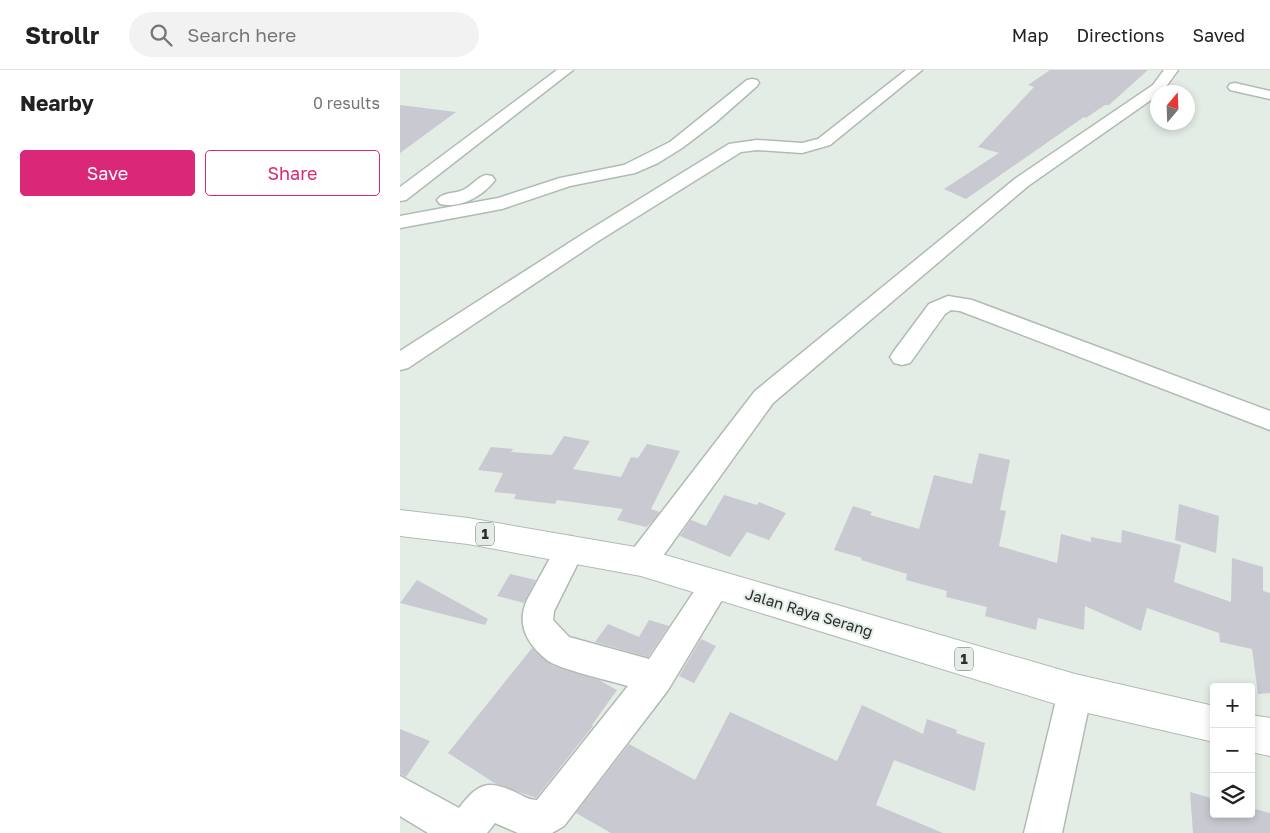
<!DOCTYPE html>
<meta charset="utf-8">
<style>
body{margin:0;font-family:"Golos Text",sans-serif;background:#f2f2f2;color:#222}
.controls{position:absolute;right:15px;bottom:15px;display:grid;overflow:hidden;border-radius:5px;box-shadow:0 2px 8px #0003}
.controls button{width:45px;height:45px;display:grid;place-items:center;padding:0;border:0;border-bottom:1px solid #e0e0e0;background:#fff;color:#222;font:25px sans-serif}
.compass{position:absolute;left:750px;top:15px;width:45px;height:45px;border-radius:50%;background:#fff;box-shadow:0 2px 8px #0003;rotate:19deg}
.list{margin:0;padding:0;list-style:none}
h2{display:flex;justify-content:space-between;align-items:center;height:65px;margin:0;padding:0 20px;font-size:21px}
h2 small{font-size:16px;font-weight:400;color:#767676}
.actions{display:flex;gap:10px;padding:15px 20px}
.actions a{flex:1;padding:11px 0;border:1px solid #db2777;border-radius:5px;text-align:center;font-size:18px;color:#db2777}
.actions .main{background:#db2777;color:#fff}
.icon{flex:none;width:28px;height:28px;fill:none;stroke:currentColor;stroke-width:2;stroke-linecap:round;stroke-linejoin:round}
.map{position:relative;flex:none;width:870px;height:763px;overflow:hidden}
header{display:flex;align-items:center;gap:30px;box-sizing:border-box;height:70px;padding:0 25px;background:#fff;border-bottom:1px solid #e0e0e0}
header strong{font-size:24px}
nav{display:flex;gap:28px;margin-inline-start:auto;font-size:18px}
.search{width:350px;height:45px;background:#f2f2f2;display:flex;align-items:center;gap:12px;box-sizing:border-box;padding:0 18px;border-radius:28px;color:#767676;font-size:19px}
main{display:flex}
aside{flex:1;background:#fff}
.map>svg:first-child{display:block}
.building{fill:#c9c9d2}
.lines{fill:none;stroke-linecap:round;stroke-linejoin:round}
.minor-casing{stroke:#b2bab4;stroke-width:3}
.highway-casing{stroke:#b2bab4;stroke-width:2}
.minor{fill:#fff;fill-rule:evenodd}
.highway{fill:#fff;fill-rule:evenodd}
.labels{text-anchor:middle;stroke-width:4;stroke-linejoin:round;paint-order:stroke}
.shield{fill:#e4ece6;stroke:#626764;stroke-width:1}
.shield-label{font-size:14px;font-weight:bold;fill:#2b2e2c}
.street-label{font-size:15px;fill:#2b2e2c;stroke:#e4ece6}
</style>
<header>
<strong>Strollr</strong>
<div class="search"><svg class="icon" aria-label="search" viewBox="0 0 24 24"><circle cx="10" cy="10" r="6"/><path d="M15 15l6 6"/></svg>Search here</div>
<nav><a>Map</a><a>Directions</a><a>Saved</a></nav>
</header>
<main>
<aside>
<h2>Nearby<small>0 results</small></h2>
<ul class="list">
</ul>
<div class="actions"><a class="main">Save</a><a>Share</a></div>
</aside>
<div class="map">
<svg width="870" height="763" viewBox="0 0 870 763">
<rect width="100%" height="100%" fill="#e4ece6"/>
<!-- building -->
<g class="building">
<path d="M 650,0 L 748,0 L 709,35 L 705,35 L 686,48 L 684,47 L 566,129 L 544,119 L 599,83 L 578,77 L 634,17 L 628,15 Z"/>
<path d="M 0,35 L 56,42 L 0,83 Z"/>
<path d="M 164,366 L 190,371 L 173,399 L 221,407 L 231,387 L 238,388 L 247,374 L 280,381 L 251,439 L 260,442 L 250,454 L 246,457 L 217,450 L 223,439 L 157,430 L 155,434 L 114,429 L 116,424 L 94,422 L 103,403 L 78,400 L 91,377 L 113,379 L 111,382 L 152,385 Z"/>
<path d="M 579,383 L 610,390 L 600,440 L 606,441 L 599,476 L 657,493 L 661,464 L 691,472 L 691,467 L 721,473 L 722,460 L 781,475 L 774,512 L 831,532 L 832,488 L 863,497 L 863,521 L 870,523 L 870,623 L 858,624 L 852,579 L 820,572 L 819,563 L 747,538 L 741,561 L 685,536 L 684,560 L 638,548 L 636,560 L 585,546 L 587,537 L 546,527 L 547,521 L 506,510 L 507,504 L 461,490 L 462,488 L 434,480 L 453,436 L 472,442 L 470,445 L 519,459 L 534,405 L 572,414 Z"/>
<path d="M 324,425 L 357,435 L 359,432 L 386,443 L 369,470 L 347,462 L 330,487 L 280,466 L 291,450 L 306,456 Z"/>
<path d="M 779,434 L 819,446 L 816,483 L 775,470 Z"/>
<path d="M 110,504 L 136,510 L 124,533 L 97,526 Z"/>
<path d="M 17,510 L 88,549 L 85,555 L 0,533 Z"/>
<path d="M 249,550 L 269,556 L 248,587 L 195,572 L 208,554 L 239,567 Z"/>
<path d="M 301,569 L 316,576 L 294,613 L 279,606 Z"/>
<path d="M 132,578 L 152,595 L 199,610 L 217,620 L 192,655 L 193,656 L 136,728 L 96,714 L 48,683 Z"/>
<path d="M 462,635 L 523,664 L 527,649 L 557,660 L 556,663 L 585,673 L 575,721 L 494,690 L 476,735 L 543,763 L 211,763 L 176,743 L 229,674 L 295,710 L 330,642 L 437,691 Z"/>
<path d="M 0,659 L 30,671 L 6,707 L 0,704 Z"/>
<path d="M 790,722 L 814,729 L 814,744 L 851,744 L 851,738 L 870,743 L 870,763 L 793,763 Z"/>
</g>
<g class="lines">
<defs>
<g id="minor">
<path d="M 157,0 L 173,0 L 6,130 L 0,131 L 0,117 Z"/>
<path d="M 506,0 L 522,0 L 430,75 L 402,83 L 357,80 L 341,82 L 200,170 L 8,298 L 0,300 L 0,281 L 186,162 L 329,74 L 357,70 L 402,73 L 418,69 Z"/>
<path d="M 764,0 L 778,0 L 763,21 L 758,22 L 758,25 L 628,116 L 373,333 L 252,501 L 241,505 L 230,501 L 226,492 L 230,483 L 355,321 L 616,108 L 753,15 Z"/>
<path d="M 352,9 L 357,10 L 359,13 L 357,16 L 315,53 L 282,78 L 258,93 L 235,103 L 170,116 L 102,139 L 0,158 L 0,146 L 98,128 L 160,108 L 224,95 L 270,72 L 347,10 Z"/>
<path d="M 835,13 L 870,21 L 870,29 L 830,20 L 828,17 L 830,14 Z"/>
<path d="M 86,105 L 92,106 L 95,110 C 83,126 60,139 40,134 L 37,130 C 42,122 54,124 63,120 C 72,116 77,107 86,105 Z"/>
<path d="M 548,226 L 572,230 L 870,341 L 870,360 L 560,241 L 551,240 L 545,244 L 510,293 L 502,295 L 494,293 L 490,287 L 494,281 L 529,234 Z"/>
<path d="M 170,466 L 180,470 L 185,479 L 154,541 L 153,550 L 169,567 L 249,589 L 305,505 L 316,501 L 327,505 L 331,515 L 268,620 L 164,756 L 152,763 L 118,763 L 95,753 L 87,763 L 28,763 L 0,746 L 0,706 L 59,738 C 79,712 88,709 119,724 C 125,727 130,730 137,730 L 228,616 C 211,611 158,599 147,590 C 127,574 116,554 127,530 L 160,470 Z"/>
<path d="M 675,605 L 687,610 L 692,622 L 662,763 L 624,763 L 658,622 L 663,610 Z"/>
</g>
<g id="highway">
<path d="M 0,440 L 68,448 L 241,478 L 675,604 L 814,636 L 814,672 L 675,640 L 241,506 L 68,474 L 0,466 Z"/>
<path d="M 851,645 L 870,648 L 870,686 L 851,682 Z"/>
</g>
</defs>
<!-- minor casing -->
<use href="#minor" class="minor-casing"/>
<!-- highway casing -->
<use href="#highway" class="highway-casing"/>
<!-- minor -->
<use href="#minor" class="minor"/>
<!-- highway -->
<use href="#highway" class="highway"/>
</g>
<g class="labels">
<!-- shield labels -->
<g class="shield">
<rect x="76" y="452.5" width="18" height="23" rx="4"/>
<rect x="555" y="577.5" width="18" height="23" rx="4"/>
</g>
<g class="shield-label">
<text x="85" y="469">1</text>
<text x="564" y="594">1</text>
</g>
<!-- street labels -->
<g class="street-label">
<text transform="translate(409 543) rotate(17)" y="5">Jalan Raya Serang</text>
</g>
</g>
</svg>
<div class="controls">
<button>+</button>
<button>−</button>
<button><svg class="icon" aria-label="layers" viewBox="0 0 24 24"><path d="M12 4l9 5-9 5-9-5zM3 14l9 5 9-5"/></svg></button>
</div>
<svg class="compass" viewBox="-18 -18 36 36"><path d="M0-13l5 13h-10z" fill="#e53935"/><path d="M0 13l5-13h-10z" fill="#767676"/></svg>
</div>
</main>
